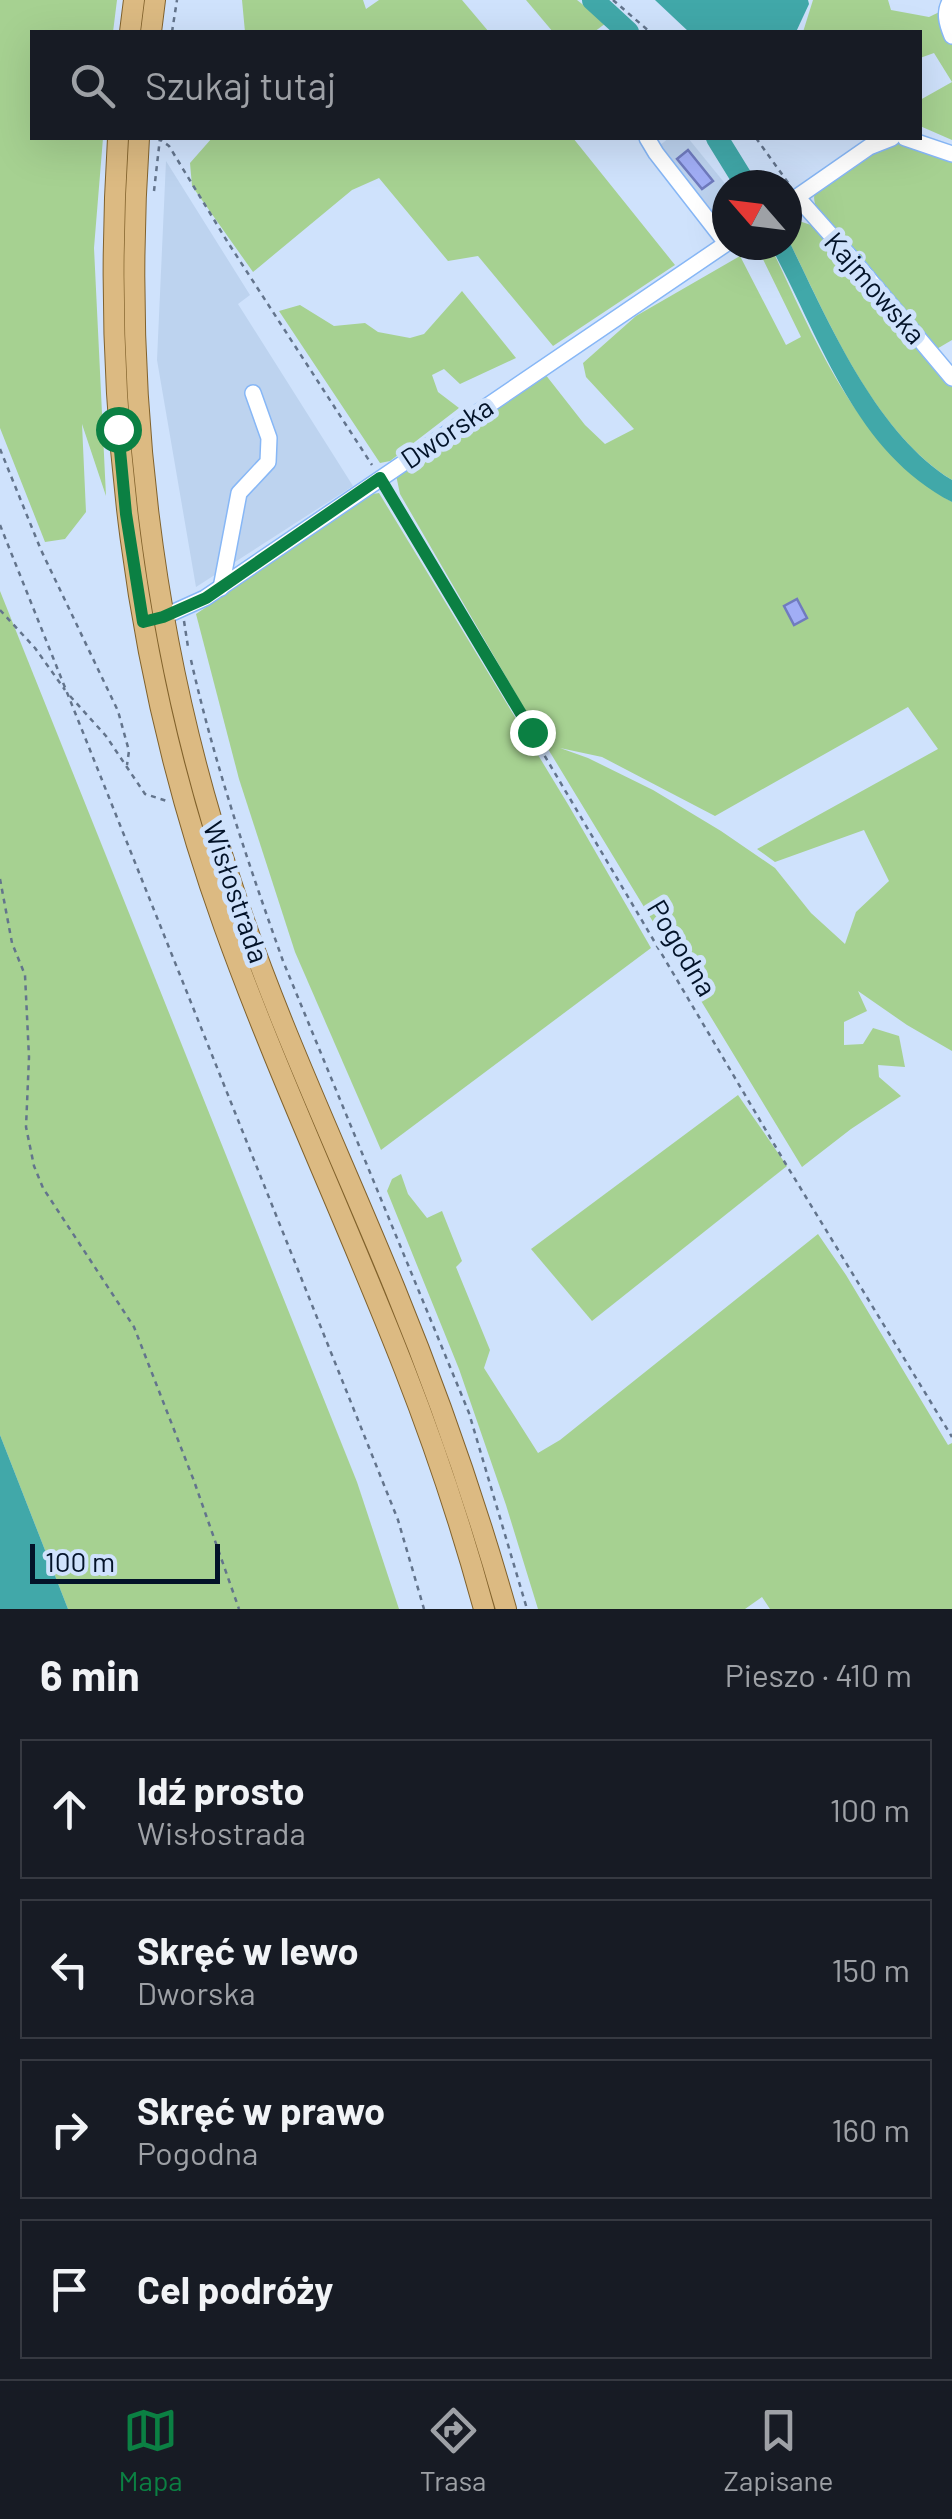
<!DOCTYPE html>
<html lang="pl">
<meta charset="utf-8">
<style>
body{margin:0;font-family:Barlow,sans-serif;background:#242831;color:#f1f3f6}
.compass{position:absolute;left:712px;top:170px;width:90px;height:90px;border-radius:50%;background:#171b24;box-shadow:0 10px 40px #0002;rotate:298deg}
.scale{position:absolute;left:30px;bottom:25px;width:190px;box-sizing:border-box;padding-left:10px;border:5px solid #031329;border-top:0;font-size:28px;line-height:35px;white-space:nowrap;color:#031329;-webkit-text-stroke:8px #cfe2fc;paint-order:stroke}
.stop{position:absolute;width:30px;height:30px;margin:-22px;border:8px solid #0b8043;border-radius:50%;background:#fff}
.stop.end{background:#0b8043;border-color:#fff;box-shadow:0 2px 10px #0008}
.list{margin:0;padding:0;list-style:none}
h2{display:flex;justify-content:space-between;align-items:center;height:130px;margin:0;padding:0 40px;font-size:42px}
h2 small{font-size:32px;font-weight:400;color:#9ea1a6}
.list li{display:grid;grid-template-columns:65px 1fr auto;gap:30px;align-items:center;box-sizing:border-box;height:140px;margin:0 20px 20px;padding:0 20px;border:2px solid #363941;border-radius:0px}
.list b{display:block;font-size:38px;white-space:nowrap}
.list p{margin:0;font-size:32px;white-space:nowrap;color:#9ea1a6}
.list em{font-size:32px;font-style:normal;color:#9ea1a6}
.icon{flex:none;width:55px;height:55px;fill:none;stroke:currentColor;stroke-width:2;stroke-linecap:round;stroke-linejoin:round}
.map{position:relative;flex:none;width:952px;height:1609px;overflow:hidden}
.search{position:absolute;background:#171b24;box-shadow:0 10px 40px #0002;left:30px;right:30px;top:30px;height:110px;display:flex;align-items:center;gap:25px;box-sizing:border-box;padding:0 35px;border-radius:0px;color:#9ea1a6;font-size:38px}
.sheet{height:770px;background:#171b24}
nav{display:flex;justify-content:space-around;align-items:center;box-sizing:border-box;height:140px;border-top:2px solid #363941;background:#171b24;font-size:28px;color:#9ea1a6}
nav a{display:grid;justify-items:center;gap:5px}
nav .on{color:#0b8043}
.map>svg:first-child{display:block}
.built{fill:#bdd3ef}
.green{fill:#a6d191;fill-rule:evenodd}
.water{fill:#41a8a9}
.lines{fill:none;stroke-linecap:round;stroke-linejoin:round}
.river{stroke:#41a8a9;stroke-width:22}
.building{fill:#a1aef6;stroke:#707bbf;stroke-width:2.5}
.minor-casing{stroke:#87b7f6;stroke-width:18}
.major-casing{stroke:#81622c;stroke-width:22}
.path{stroke:#63748c;stroke-width:2.5;stroke-dasharray:5 5;stroke-linecap:butt}
.minor{stroke:#fff;stroke-width:15}
.major{stroke:#dcba82;stroke-width:20}
.route{stroke:#0b8043;stroke-width:12}
.labels{text-anchor:middle;stroke-width:10;stroke-linejoin:round;paint-order:stroke}
.street-label{font-size:28px;fill:#031329;stroke:#cfe2fc}
</style>
<div class="map">
<svg width="952" height="1609" viewBox="0 0 952 1609">
<rect width="100%" height="100%" fill="#cfe2fc"/>
<!-- built -->
<g class="built">
<path d="M 669,138 L 688,138 L 727,186 L 727,237 L 650,153 Z"/>
<path d="M 166,161 L 250,295 L 238,304 L 353,486 L 196,587 L 157,360 Z"/>
</g>
<!-- green -->
<g class="green">
<path d="M 0,0 L 117,0 L 113,32 L 32,32 L 32,138 L 103,138 L 94,248 L 106,496 L 82,424 L 86,512 L 65,539 L 45,542 L 0,428 Z"/>
<path d="M 242,0 L 363,0 L 366,9 L 379,0 L 462,0 L 489,32 L 245,32 Z"/>
<path d="M 526,0 L 577,0 L 606,23 L 594,32 L 553,32 Z"/>
<path d="M 813,0 L 888,0 L 891,10 L 929,17 L 952,6 L 952,140 L 920,126 L 920,100 L 952,82 L 934,53 L 920,58 L 920,32 L 803,32 Z"/>
<path d="M 212,138 L 573,138 L 675,265 L 553,346 L 478,256 L 448,261 L 379,178 L 352,190 L 253,272 L 192,186 L 190,163 Z"/>
<path d="M 902,142 L 952,158 L 952,340 L 935,350 L 817,210 C 814,201 812,195 818,188 L 889,143 Z"/>
<path d="M 799,221 L 811,225 L 821,234 L 952,387 L 952,480 C 872,430 828,319 787,237 L 787,226 Z"/>
<path d="M 756,245 L 770,245 C 815,340 857,447 952,502 L 952,1051 L 907,1025 L 858,991 L 867,1011 L 844,1022 L 844,1045 L 863,1044 L 873,1028 L 899,1036 L 905,1067 L 878,1065 L 879,1077 L 901,1096 L 851,1129 L 802,1167 L 545,744 L 400,494 L 396,475 L 545,374 L 585,425 L 605,444 L 634,429 L 586,377 L 583,363 L 636,316 L 740,256 L 786,345 L 801,337 ZM 908,707 L 938,749 L 757,849 L 775,862 L 864,830 L 889,881 L 856,912 L 845,944 L 811,913 L 775,868 L 721,831 L 653,790 L 588,758 L 560,748 L 602,757 L 715,816 Z"/>
<path d="M 462,291 L 516,358 L 460,384 L 444,369 L 432,375 L 438,392 L 459,408 L 390,461 L 380,463 L 279,311 L 300,305 L 334,326 L 365,323 L 378,332 L 410,338 L 424,334 Z"/>
<path d="M 379,493 L 569,806 L 651,948 L 381,1150 L 295,952 L 239,779 L 196,614 L 373,494 Z"/>
<path d="M 0,591 L 357,1482 L 399,1609 L 68,1609 L 0,1435 Z"/>
<path d="M 738,1095 L 787,1166 L 592,1321 L 531,1249 Z"/>
<path d="M 401,1174 L 408,1194 L 427,1218 L 442,1211 L 462,1261 L 456,1267 L 490,1350 L 484,1368 L 538,1453 L 560,1440 L 818,1234 L 846,1275 L 948,1445 L 952,1443 L 952,1609 L 770,1609 L 762,1597 L 745,1609 L 538,1609 L 506,1505 L 459,1369 L 387,1191 L 392,1179 Z"/>
</g>
<!-- water -->
<g class="water">
<path d="M 655,0 L 808,0 L 809,4 L 796,32 L 689,32 Z"/>
<path d="M 787,237 C 827,318 874,432 952,480 L 952,502 C 853,451 820,336 770,245 L 787,245 Z"/>
<path d="M 0,1435 L 68,1609 L 0,1609 Z"/>
</g>
<g class="lines">
<!-- river -->
<g class="river">
<path d="M 593,0 L 628,32"/>
<path d="M 717,138 L 746,185"/>
</g>
</g>
<!-- building -->
<g class="building">
<path d="M 688,150 L 713,181 L 702,189 L 677,159 Z"/>
<path d="M 797,599 L 807,618 L 794,625 L 784,606 Z"/>
</g>
<g class="lines">
<defs>
<g id="minor">
<path d="M 951,0 C 943,12 947,24 952,36"/>
<path d="M 647,138 L 656,153 L 726,243"/>
<path d="M 905,138 L 952,154"/>
<path d="M 798,198 L 853,260 L 952,378"/>
<path d="M 787,204 L 869,147 L 892,138"/>
<path d="M 221,588 L 239,493 L 268,462 L 269,438 L 253,393"/>
<path d="M 163,617 L 205,598 L 727,243"/>
</g>
<g id="major">
<path d="M 130,32 L 134,0"/>
<path d="M 151,32 L 155,0"/>
<path d="M 118,138 C 101,405 133,673 224,926 C 278,1076 346,1220 404,1368 C 435,1447 462,1528 484,1609"/>
<path d="M 139,138 C 122,390 151,642 231,882 C 276,1021 340,1154 395,1289 C 438,1394 475,1500 506,1609"/>
</g>
</defs>
<!-- minor casing -->
<use href="#minor" class="minor-casing"/>
<!-- major casing -->
<use href="#major" class="major-casing"/>
<!-- path -->
<g class="path">
<path d="M 613,0 L 650,32"/>
<path d="M 172,32 L 177,0"/>
<path d="M 158,138 L 169,146 L 227,241 L 372,465"/>
<path d="M 756,138 L 789,184"/>
<path d="M 154,191 L 160,138"/>
<path d="M 0,449 L 41,550 L 118,711 L 129,751 L 127,765"/>
<path d="M 387,489 L 787,1166 L 952,1437"/>
<path d="M 0,525 L 398,1520 L 424,1609"/>
<path d="M 0,610 L 35,648 L 65,690"/>
<path d="M 184,621 L 188,647"/>
<path d="M 191,660 C 214,762 248,863 283,961 L 469,1413 L 527,1609"/>
<path d="M 70,696 L 106,736 L 145,794 L 167,801"/>
<path d="M 0,879 L 12,943 L 25,975 L 29,1057 L 26,1127 L 34,1166 L 43,1188 L 134,1327 L 194,1481 L 239,1609"/>
</g>
<!-- minor -->
<use href="#minor" class="minor"/>
<!-- major -->
<use href="#major" class="major"/>
</g>
<g class="lines">
<!-- route -->
<path class="route" d="M 118,429 L 126,514 L 143,622 L 163,617 L 206,598 L 380,478 L 532,732"/>
</g>
<g class="labels">
<!-- street labels -->
<g class="street-label">
<text transform="translate(875 288) rotate(49)" y="10">Kajmowska</text>
<text transform="translate(447 433) rotate(-34)" y="10">Dworska</text>
<text transform="translate(236 892) rotate(71)" y="10">Wisłostrada</text>
<text transform="translate(682 948) rotate(59)" y="10">Pogodna</text>
</g>
</g>
</svg>
<svg class="compass" viewBox="-18 -18 36 36"><path d="M0-13l5 13h-10z" fill="#e53935"/><path d="M0 13l5-13h-10z" fill="#9ea1a6"/></svg>
<div class="scale">100 m</div>
<div class="stop" style="left:118px;top:429px"></div>
<div class="stop end" style="left:532px;top:732px"></div>
<div class="search"><svg class="icon" aria-label="search" viewBox="0 0 24 24"><circle cx="10" cy="10" r="6"/><path d="M15 15l6 6"/></svg>Szukaj tutaj</div>
</div>
<section class="sheet">
<h2>6 min<small>Pieszo · 410 m</small></h2>
<ul class="list">
<li><svg class="icon" aria-label="ahead" viewBox="0 0 24 24"><path d="M12 20V5M6 11l6-6 6 6"/></svg><div><b>Idź prosto</b><p>Wisłostrada</p></div><em>100 m</em></li>
<li><svg class="icon" aria-label="left" viewBox="0 0 24 24"><path d="M17 20v-9H6M10 6l-5 5 5 5"/></svg><div><b>Skręć w lewo</b><p>Dworska</p></div><em>150 m</em></li>
<li><svg class="icon" aria-label="right" viewBox="0 0 24 24"><path d="M7 20v-9h11M14 6l5 5-5 5"/></svg><div><b>Skręć w prawo</b><p>Pogodna</p></div><em>160 m</em></li>
<li><svg class="icon" aria-label="arrive" viewBox="0 0 24 24"><path d="M6 21V4h12l-3 4 3 4H6"/></svg><div><b>Cel podróży</b></div></li>
</ul>
</section>
<nav>
<a class="on"><svg class="icon" aria-label="map" viewBox="0 0 24 24"><path d="M3 6l6-2 6 2 6-2v14l-6 2-6-2-6 2zM9 4v14M15 6v14"/></svg>Mapa</a>
<a><svg class="icon" aria-label="directions" viewBox="0 0 24 24"><path d="M12 3l9 9-9 9-9-9zM9 14v-3h6M13 9l2 2-2 2"/></svg>Trasa</a>
<a><svg class="icon" aria-label="saved" viewBox="0 0 24 24"><path d="M7 4h10v16l-5-4-5 4z"/></svg>Zapisane</a>
</nav>
